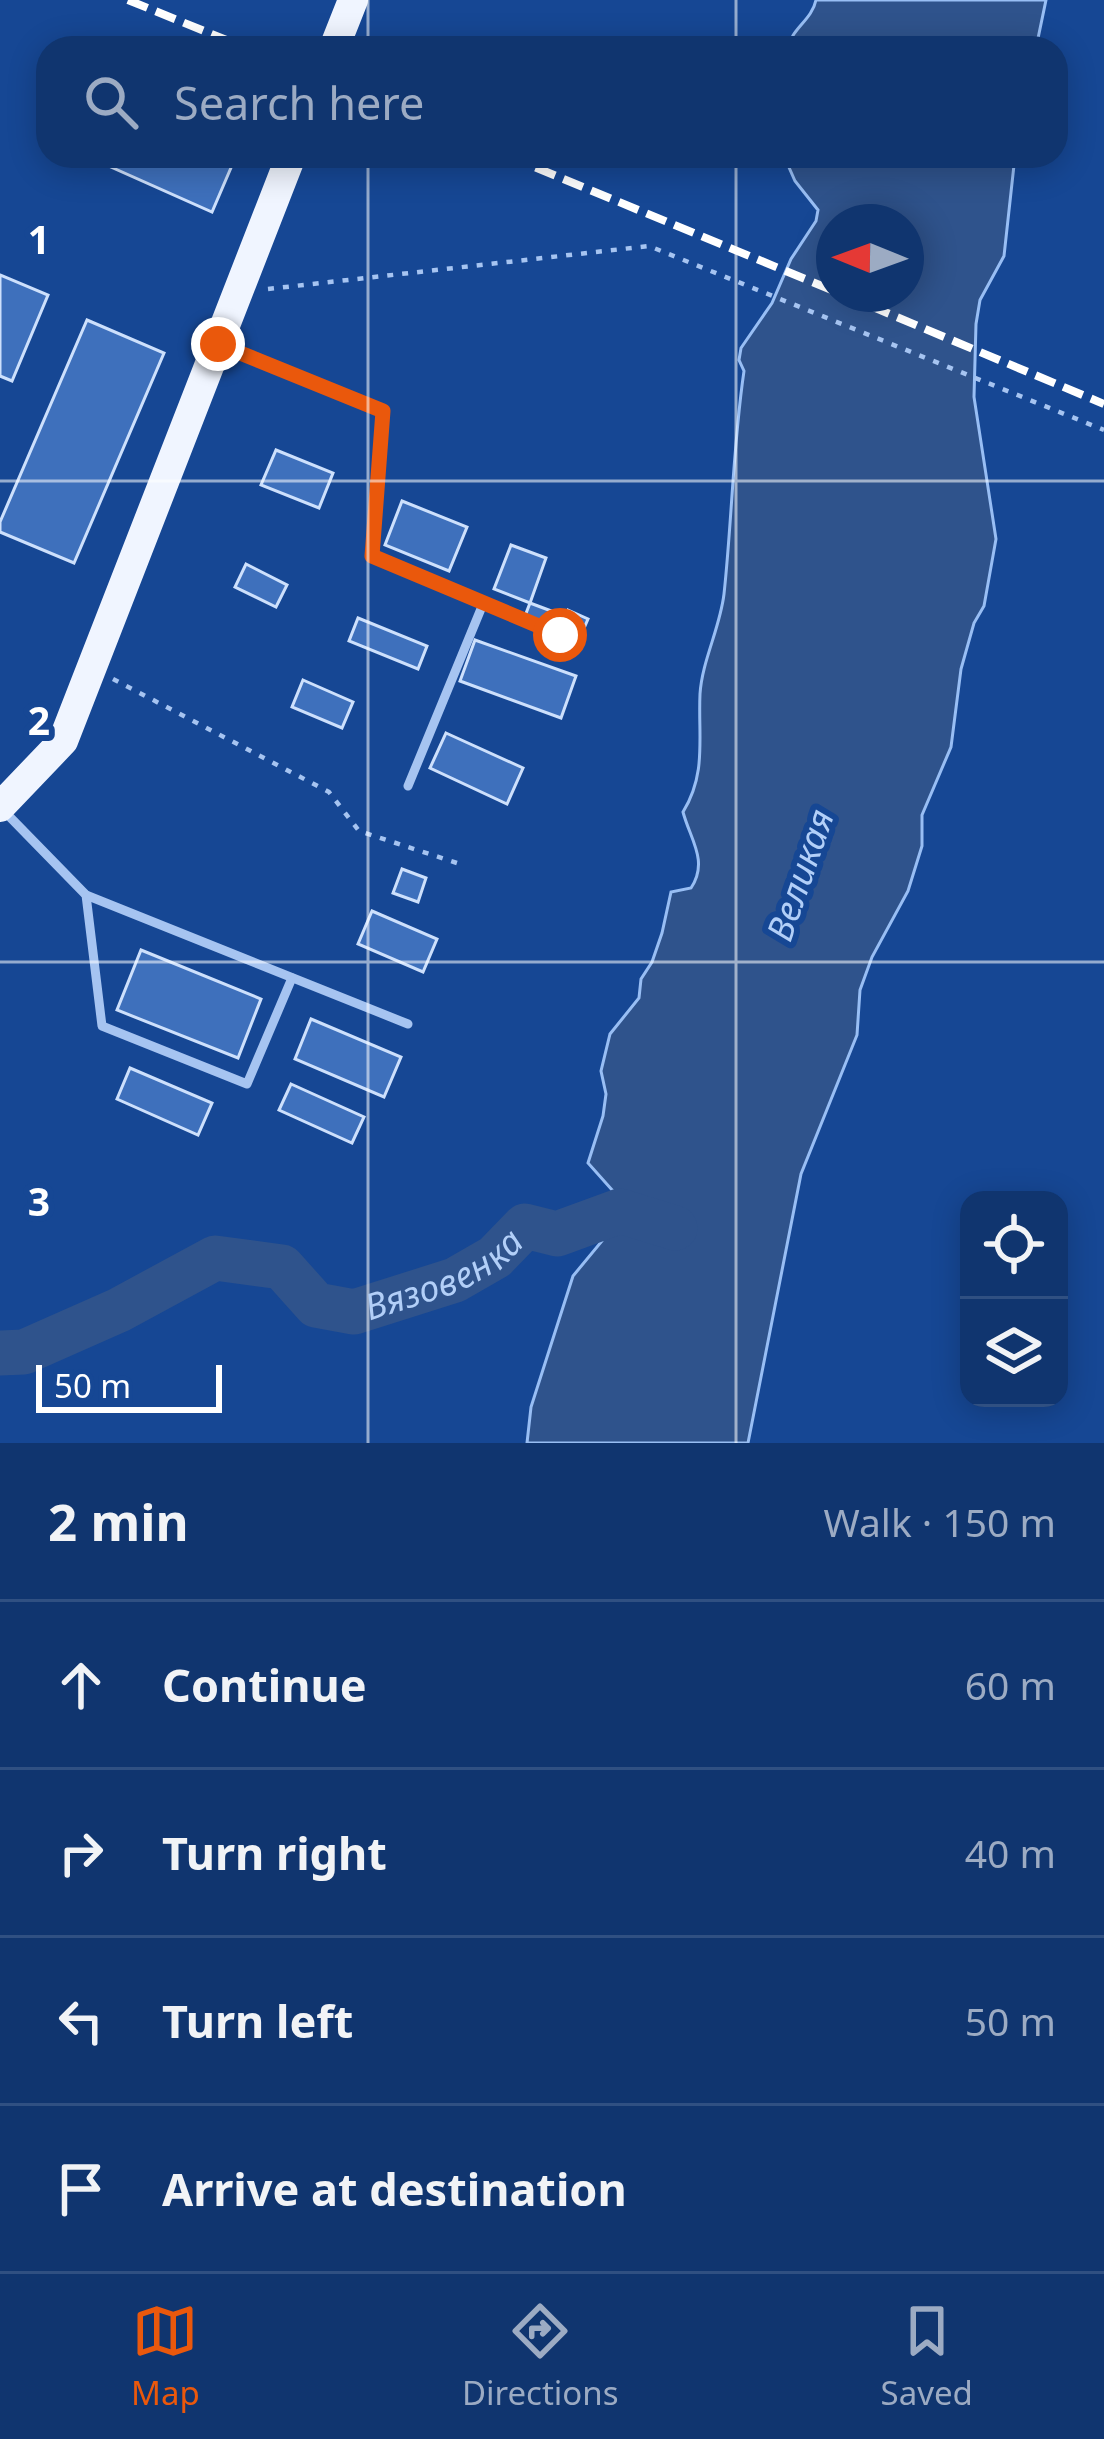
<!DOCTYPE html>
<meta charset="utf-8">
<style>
body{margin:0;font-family:"Noto Sans",sans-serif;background:#193d74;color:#f1f3f6}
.controls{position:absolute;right:36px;bottom:36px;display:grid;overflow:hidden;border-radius:24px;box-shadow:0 6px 30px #0003}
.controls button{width:108px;height:108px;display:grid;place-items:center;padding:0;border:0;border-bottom:3px solid #305082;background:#10356f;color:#f1f3f6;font:60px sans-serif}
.compass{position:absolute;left:816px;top:204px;width:108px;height:108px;border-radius:50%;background:#10356f;box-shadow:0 6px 30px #0003;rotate:271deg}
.scale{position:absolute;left:36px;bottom:30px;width:186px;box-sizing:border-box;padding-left:12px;border:6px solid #fff;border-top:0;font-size:33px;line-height:42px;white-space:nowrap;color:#fff;-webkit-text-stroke:9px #164794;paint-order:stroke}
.stop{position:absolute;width:36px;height:36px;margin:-27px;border:9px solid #ea580c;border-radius:50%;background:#fff}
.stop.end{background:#ea580c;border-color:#fff;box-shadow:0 3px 12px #0008}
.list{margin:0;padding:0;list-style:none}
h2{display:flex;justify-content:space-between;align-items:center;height:156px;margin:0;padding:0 48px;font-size:51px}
h2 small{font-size:39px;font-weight:400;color:#9cabc3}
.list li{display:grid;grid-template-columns:78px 1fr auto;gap:36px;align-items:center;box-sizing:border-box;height:168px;padding:0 48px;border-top:3px solid #305082}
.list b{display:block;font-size:45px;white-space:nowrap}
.list em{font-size:39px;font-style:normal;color:#9cabc3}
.icon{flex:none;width:66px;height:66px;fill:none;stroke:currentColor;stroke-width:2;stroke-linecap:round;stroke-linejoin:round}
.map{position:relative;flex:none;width:1104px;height:1443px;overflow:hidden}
.search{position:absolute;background:#10356f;box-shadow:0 6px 30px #0003;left:36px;right:36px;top:36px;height:132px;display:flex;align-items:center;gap:30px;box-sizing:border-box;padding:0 42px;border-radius:36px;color:#9cabc3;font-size:45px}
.sheet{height:828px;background:#10356f}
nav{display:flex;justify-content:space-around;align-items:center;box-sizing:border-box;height:168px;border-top:3px solid #305082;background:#10356f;font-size:33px;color:#9cabc3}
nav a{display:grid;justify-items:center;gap:6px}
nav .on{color:#ea580c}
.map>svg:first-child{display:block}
.water{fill:#2f538c;stroke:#98bef4;stroke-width:3;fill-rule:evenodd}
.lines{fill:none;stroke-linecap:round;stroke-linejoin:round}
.river{stroke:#2f538c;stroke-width:45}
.building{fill:#3e70bc;stroke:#cde0fc;stroke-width:3}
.path{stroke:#a6c4f1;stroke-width:4.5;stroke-dasharray:6 9;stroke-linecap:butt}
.lane{stroke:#a6c4f1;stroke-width:9}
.primary{stroke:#f0f5ff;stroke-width:30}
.rail{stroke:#fff;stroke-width:8;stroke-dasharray:21 9;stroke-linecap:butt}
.route{stroke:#ea580c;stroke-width:15}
.grid{fill:none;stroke:#fff;stroke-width:3;stroke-opacity:0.55}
.labels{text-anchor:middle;stroke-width:12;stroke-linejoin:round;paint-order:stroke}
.water-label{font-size:36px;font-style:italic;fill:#b2cff8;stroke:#164794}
.grid-label{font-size:39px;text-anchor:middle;font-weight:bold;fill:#fff;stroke:#164794;stroke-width:12;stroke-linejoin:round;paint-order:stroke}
</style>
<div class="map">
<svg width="1104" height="1443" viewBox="0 0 1104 1443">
<rect width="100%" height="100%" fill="#164794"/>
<!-- water -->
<g class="water">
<path d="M 816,0 L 1046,0 L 1036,48 L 788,48 C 791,29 812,20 816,0 Z"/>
<path d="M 784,156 L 1015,156 L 1004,256 L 980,300 L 976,324 L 974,397 L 996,539 L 984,606 L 974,623 L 961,669 L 951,747 L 922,815 L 922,846 L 908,891 L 872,957 L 860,990 L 857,1035 L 801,1174 L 748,1443 L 527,1443 L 531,1407 L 573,1276 L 602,1241 L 619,1211 L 613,1191 L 588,1163 L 603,1116 L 606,1094 L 601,1071 L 610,1034 L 639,998 L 641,979 L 652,962 L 662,933 L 671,892 L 691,888 C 709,861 690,839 683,812 C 707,773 698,737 700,694 C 702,661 720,628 724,594 C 732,520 733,445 744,371 L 739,360 L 741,348 L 772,303 L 791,259 L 816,221 L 818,210 L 795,181 ZM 834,222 L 906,222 L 906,294 L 834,294 Z"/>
</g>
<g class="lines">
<!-- river -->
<path class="river" id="s1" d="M 0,1353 L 24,1352 L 119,1310 L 215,1258 L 282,1267 L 316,1305 L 354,1312 L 455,1280 L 495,1257 L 525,1226 L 557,1234 L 620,1211 L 675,1228"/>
</g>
<!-- building -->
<g class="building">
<path d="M 105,156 L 236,156 L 212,212 L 102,163 Z"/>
<path d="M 0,275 L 48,295 L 12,381 L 0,376 Z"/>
<path d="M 87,320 L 164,353 L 74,563 L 0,532 L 0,522 Z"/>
<path d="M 276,450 L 333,473 L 319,508 L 261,485 Z"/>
<path d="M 402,501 L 467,527 L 449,571 L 385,545 Z"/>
<path d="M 511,545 L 546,558 L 530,603 L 494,589 Z"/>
<path d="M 246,564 L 287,585 L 276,607 L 235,587 Z"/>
<path d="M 530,603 L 562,615 L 557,629 L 525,616 Z"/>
<path d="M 568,610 L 588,619 L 581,635 L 561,626 Z"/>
<path d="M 358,618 L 427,646 L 418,669 L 349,641 Z"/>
<path d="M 475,640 L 576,676 L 561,718 L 460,681 Z"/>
<path d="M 303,680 L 353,702 L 342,728 L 292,707 Z"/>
<path d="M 446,733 L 523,768 L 507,804 L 430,768 Z"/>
<path d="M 402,869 L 426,878 L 418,902 L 393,893 Z"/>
<path d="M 372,911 L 437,939 L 423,972 L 358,944 Z"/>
<path d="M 141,950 L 261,999 L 238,1058 L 117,1010 Z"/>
<path d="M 311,1019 L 401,1057 L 384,1097 L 295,1059 Z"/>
<path d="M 130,1068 L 212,1103 L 198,1135 L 117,1099 Z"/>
<path d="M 291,1084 L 364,1117 L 352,1143 L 279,1110 Z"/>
</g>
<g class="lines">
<!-- path -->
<g class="path">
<path d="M 268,289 L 649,246 L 1104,430"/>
<path d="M 113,679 L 329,792 L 359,831 L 460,864"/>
</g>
<!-- lane -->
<g class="lane">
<path d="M 223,347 L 383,411 L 372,556 L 483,604 L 408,786"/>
<path d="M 483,604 L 560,635"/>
<path d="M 4,811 L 86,895 L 102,1026 L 247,1084 L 292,978"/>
<path d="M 86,895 L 408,1024"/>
</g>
<!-- primary -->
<g class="primary">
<path d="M 334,48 L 353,0"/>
<path d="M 0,807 L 63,741 L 291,156"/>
</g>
<!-- rail -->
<g class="rail">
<path d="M 128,0 L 246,48"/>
<path d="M 508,156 L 834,291"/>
<path d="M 842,294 L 1104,404"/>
</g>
</g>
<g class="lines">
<!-- route -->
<path class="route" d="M 218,344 L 383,411 L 372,556 L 560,635"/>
</g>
<!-- grid -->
<path class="grid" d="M 368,0 L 368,48M 736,0 L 736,48M 368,156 L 368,1443M 736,156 L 736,1443M 0,481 L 1104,481M 0,962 L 1104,962"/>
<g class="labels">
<!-- water labels -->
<g class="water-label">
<text transform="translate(800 875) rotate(-71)" y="13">Великая</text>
<text dy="13" stroke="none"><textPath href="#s1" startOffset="492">Вязовенка</textPath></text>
</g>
</g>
<g class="grid-label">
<text x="39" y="254">1</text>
<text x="39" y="735">2</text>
<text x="39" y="1216">3</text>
</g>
</svg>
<div class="controls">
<button><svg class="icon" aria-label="locate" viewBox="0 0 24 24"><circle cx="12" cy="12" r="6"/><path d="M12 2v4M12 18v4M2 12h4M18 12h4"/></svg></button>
<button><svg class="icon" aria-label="layers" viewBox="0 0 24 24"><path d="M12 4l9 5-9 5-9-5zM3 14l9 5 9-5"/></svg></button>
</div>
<svg class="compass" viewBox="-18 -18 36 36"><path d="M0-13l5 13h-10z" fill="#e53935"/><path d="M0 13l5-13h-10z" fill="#9cabc3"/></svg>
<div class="scale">50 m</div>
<div class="stop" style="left:560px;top:635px"></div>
<div class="stop end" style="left:218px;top:344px"></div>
<div class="search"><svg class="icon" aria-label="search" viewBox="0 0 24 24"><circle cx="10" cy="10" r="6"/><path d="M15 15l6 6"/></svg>Search here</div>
</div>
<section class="sheet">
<h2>2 min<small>Walk · 150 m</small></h2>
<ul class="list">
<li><svg class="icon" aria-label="ahead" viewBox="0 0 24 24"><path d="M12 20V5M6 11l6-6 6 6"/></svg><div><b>Continue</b></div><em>60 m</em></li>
<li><svg class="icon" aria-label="right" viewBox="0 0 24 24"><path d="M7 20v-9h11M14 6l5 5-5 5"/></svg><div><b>Turn right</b></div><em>40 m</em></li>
<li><svg class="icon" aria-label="left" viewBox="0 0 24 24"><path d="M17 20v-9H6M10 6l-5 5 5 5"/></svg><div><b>Turn left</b></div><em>50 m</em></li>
<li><svg class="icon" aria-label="arrive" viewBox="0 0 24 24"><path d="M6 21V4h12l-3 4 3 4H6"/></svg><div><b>Arrive at destination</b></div></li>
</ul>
</section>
<nav>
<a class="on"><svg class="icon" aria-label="map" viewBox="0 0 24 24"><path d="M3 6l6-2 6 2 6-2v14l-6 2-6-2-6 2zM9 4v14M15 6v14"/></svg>Map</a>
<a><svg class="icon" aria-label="directions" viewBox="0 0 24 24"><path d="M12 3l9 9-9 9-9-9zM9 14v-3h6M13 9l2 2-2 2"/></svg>Directions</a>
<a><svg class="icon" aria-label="saved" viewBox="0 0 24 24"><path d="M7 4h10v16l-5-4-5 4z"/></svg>Saved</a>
</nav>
